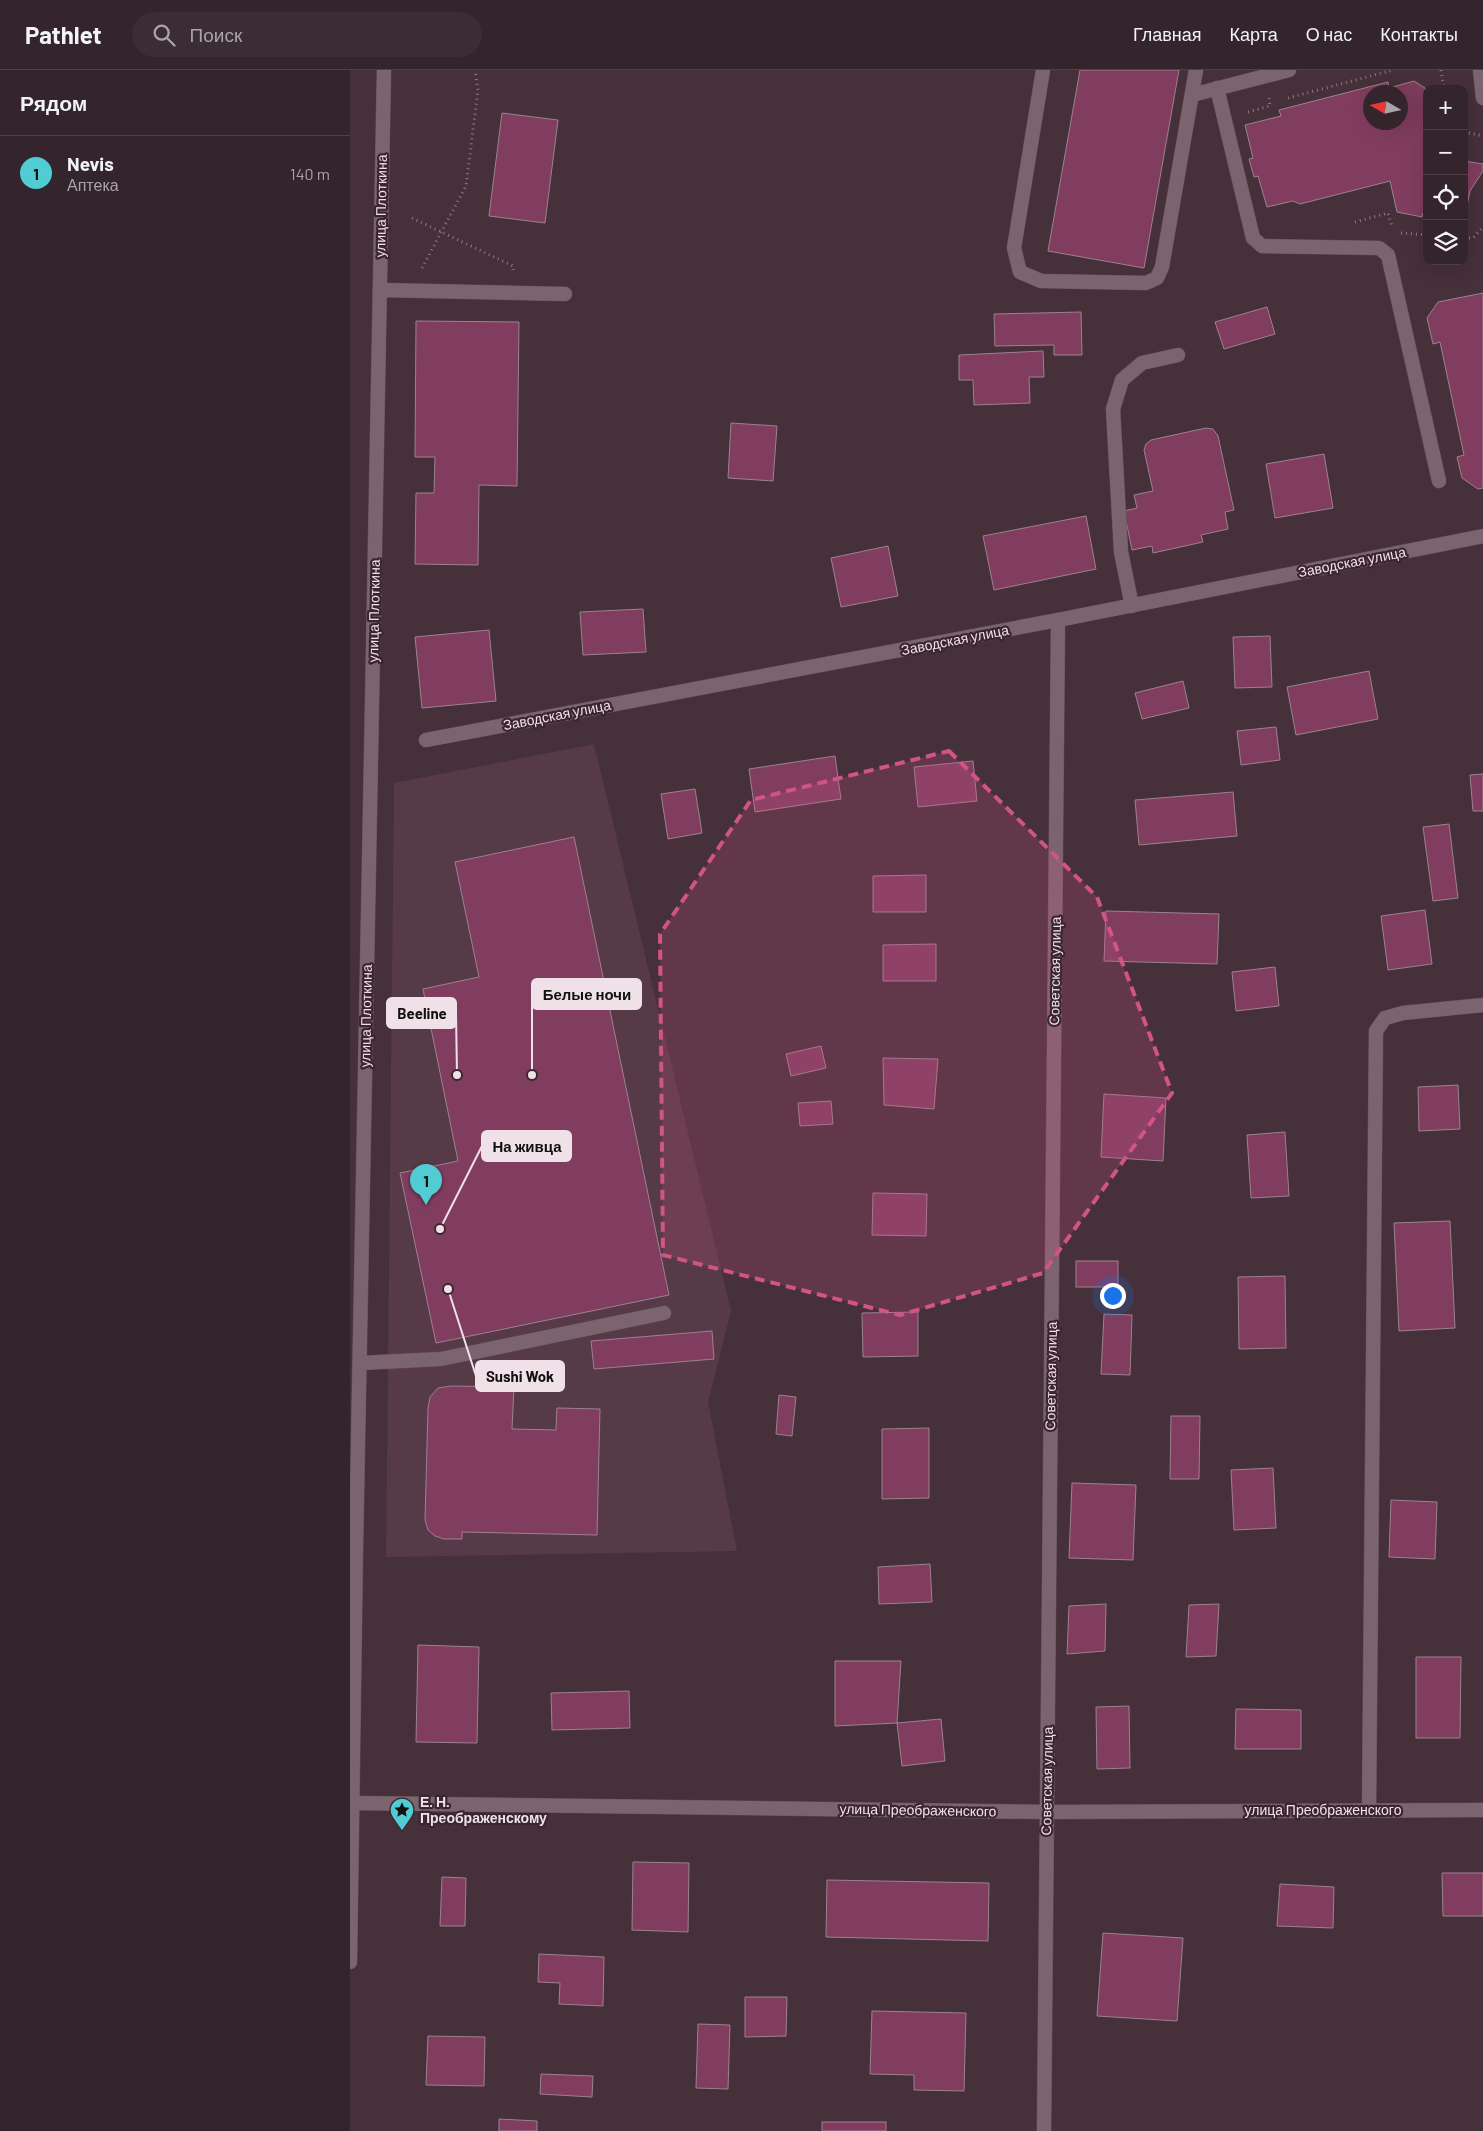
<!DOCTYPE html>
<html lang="ru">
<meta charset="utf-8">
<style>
body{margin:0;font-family:Barlow,sans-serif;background:#3c2c34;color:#f1f3f6}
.controls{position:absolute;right:15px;top:15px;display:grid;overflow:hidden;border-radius:10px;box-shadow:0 5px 20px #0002}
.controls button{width:45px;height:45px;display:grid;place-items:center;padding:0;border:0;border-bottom:1px solid #4e4148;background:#34242c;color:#f1f3f6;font:25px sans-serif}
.compass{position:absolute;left:1013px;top:15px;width:45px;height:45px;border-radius:50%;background:#34242c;box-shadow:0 5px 20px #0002;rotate:279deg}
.you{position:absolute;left:762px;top:1225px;width:18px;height:18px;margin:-12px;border:4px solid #fff;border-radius:50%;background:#1a73e8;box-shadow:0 0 0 8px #1a73e833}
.badge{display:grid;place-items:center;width:32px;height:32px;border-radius:50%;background:#51ccd2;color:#111;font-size:16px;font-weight:700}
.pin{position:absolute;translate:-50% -41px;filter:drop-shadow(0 1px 2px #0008)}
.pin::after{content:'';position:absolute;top:26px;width:18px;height:15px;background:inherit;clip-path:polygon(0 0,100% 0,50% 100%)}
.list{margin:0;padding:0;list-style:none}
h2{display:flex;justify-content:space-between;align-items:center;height:65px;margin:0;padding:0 20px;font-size:21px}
h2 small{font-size:16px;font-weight:400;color:#a9a4a9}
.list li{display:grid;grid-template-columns:32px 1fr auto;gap:15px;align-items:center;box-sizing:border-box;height:75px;padding:0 20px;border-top:1px solid #4e4148}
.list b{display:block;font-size:19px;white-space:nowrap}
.list p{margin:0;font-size:16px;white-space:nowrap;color:#a9a4a9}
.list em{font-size:16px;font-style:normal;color:#a9a4a9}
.icon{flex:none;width:28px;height:28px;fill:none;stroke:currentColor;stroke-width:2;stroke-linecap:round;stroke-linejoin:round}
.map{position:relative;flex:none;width:1133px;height:2061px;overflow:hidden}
header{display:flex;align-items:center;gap:30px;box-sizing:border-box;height:70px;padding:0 25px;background:#34242c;border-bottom:1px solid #4e4148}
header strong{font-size:24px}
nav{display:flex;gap:28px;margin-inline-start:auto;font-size:18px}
.search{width:350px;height:45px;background:#3c2c34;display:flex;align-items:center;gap:12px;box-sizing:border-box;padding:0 18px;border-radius:28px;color:#a9a4a9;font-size:19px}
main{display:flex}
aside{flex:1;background:#34242c}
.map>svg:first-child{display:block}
.built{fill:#563a47}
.building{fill:#803d5f;stroke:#9c828e;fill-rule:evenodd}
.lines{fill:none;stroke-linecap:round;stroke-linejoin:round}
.service-casing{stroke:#635059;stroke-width:15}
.pedestrian-casing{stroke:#635059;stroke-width:15}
.minor-casing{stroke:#635059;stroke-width:15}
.tertiary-casing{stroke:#635059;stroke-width:15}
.path{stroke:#8d7a82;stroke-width:3;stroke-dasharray:1 4;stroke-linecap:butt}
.service{stroke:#7c646f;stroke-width:14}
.pedestrian{stroke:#7c646f;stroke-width:14}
.minor{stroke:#7c646f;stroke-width:14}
.tertiary{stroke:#7c646f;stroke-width:14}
.marked{fill:#d05485;fill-opacity:0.2;stroke:#d05485;stroke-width:4;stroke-dasharray:10 6;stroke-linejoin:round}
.labels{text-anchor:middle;stroke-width:4.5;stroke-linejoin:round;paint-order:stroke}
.street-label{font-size:14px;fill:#f0e1e8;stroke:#3b2630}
.poi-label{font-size:14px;font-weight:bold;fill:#f0e1e8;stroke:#3b2630;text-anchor:start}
.leader{fill:none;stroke:#f0e1e8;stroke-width:2}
.callout-dot{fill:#f0e1e8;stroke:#3b2630;stroke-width:2}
.callout{fill:#f0e1e8;stroke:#f0e1e8;stroke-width:2}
.callout-label{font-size:15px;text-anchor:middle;font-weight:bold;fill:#111}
</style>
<header>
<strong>Pathlet</strong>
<div class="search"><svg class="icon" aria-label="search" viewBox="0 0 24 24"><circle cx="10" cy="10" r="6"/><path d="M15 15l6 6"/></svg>Поиск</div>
<nav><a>Главная</a><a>Карта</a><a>О нас</a><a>Контакты</a></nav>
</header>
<main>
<aside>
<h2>Рядом<small></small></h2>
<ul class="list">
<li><span class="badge">1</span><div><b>Nevis</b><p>Аптека</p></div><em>140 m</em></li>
</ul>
</aside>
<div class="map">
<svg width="1133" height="2061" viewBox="0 0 1133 2061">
<rect width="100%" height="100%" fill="#46303a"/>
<!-- built -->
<path class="built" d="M 244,674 L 381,1241 L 358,1332 L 387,1481 L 36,1487 L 44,713 Z"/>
<!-- building -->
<g class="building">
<path d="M 730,0 L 829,0 L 794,198 L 698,181 Z"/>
<path d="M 1064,11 L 1075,18 L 1077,25 L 1077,143 L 1073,143 L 1072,147 L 1047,142 L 1040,111 L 950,134 L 943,131 L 917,137 L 908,106 L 904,107 L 899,89 L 903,88 L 895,55 L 931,46 L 929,40 L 1038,12 L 1039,18 ZM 1021,22 L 1050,22 L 1050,52 L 1021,52 Z"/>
<path d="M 152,43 L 208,50 L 195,153 L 139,146 Z"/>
<path d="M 1114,91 L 1133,94 L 1133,101 L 1120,121 L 1114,150 Z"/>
<path d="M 1133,223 L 1133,418 L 1128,419 L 1112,408 L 1107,387 L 1114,385 L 1090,272 L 1083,274 L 1077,248 L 1088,232 Z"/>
<path d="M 917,237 L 925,264 L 874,279 L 865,252 Z"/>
<path d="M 731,242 L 732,285 L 704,285 L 704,275 L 645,276 L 644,244 Z"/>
<path d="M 66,251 L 169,252 L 167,416 L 129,415 L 128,495 L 65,494 L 66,423 L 84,423 L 85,387 L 65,387 Z"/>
<path d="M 693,281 L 694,307 L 679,307 L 680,333 L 624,335 L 623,310 L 609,310 L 609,285 Z"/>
<path d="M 381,353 L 427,356 L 423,411 L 378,408 Z"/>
<path d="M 856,358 L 863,359 L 868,366 L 884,440 L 875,442 L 878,459 L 851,465 L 853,472 L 803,483 L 802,476 L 782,480 L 774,441 L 787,438 L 784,425 L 803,421 L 794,380 L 796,374 L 801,370 Z"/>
<path d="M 974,384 L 983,438 L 925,448 L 916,394 Z"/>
<path d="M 736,446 L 746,499 L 644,520 L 633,466 Z"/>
<path d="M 538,476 L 548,526 L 491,537 L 481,488 Z"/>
<path d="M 293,539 L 296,582 L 233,585 L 230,542 Z"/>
<path d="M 139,560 L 146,631 L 72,638 L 65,567 Z"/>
<path d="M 920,566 L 922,617 L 885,618 L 883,567 Z"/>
<path d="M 1019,601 L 1028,649 L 946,665 L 937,617 Z"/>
<path d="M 833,611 L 839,638 L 792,649 L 785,623 Z"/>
<path d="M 926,657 L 930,690 L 891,695 L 887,661 Z"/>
<path d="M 485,686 L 491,729 L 405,742 L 399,699 Z"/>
<path d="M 623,691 L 627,731 L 568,737 L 564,697 Z"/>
<path d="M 1133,704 L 1133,741 L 1123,741 L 1120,705 Z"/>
<path d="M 345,719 L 352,763 L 318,769 L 311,724 Z"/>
<path d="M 883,722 L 887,766 L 789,775 L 785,730 Z"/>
<path d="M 1099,754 L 1108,828 L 1083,831 L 1073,757 Z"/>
<path d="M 224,767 L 319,1225 L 86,1273 L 50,1103 L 108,1091 L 73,919 L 129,907 L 105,792 Z"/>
<path d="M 576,805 L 576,842 L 523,842 L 523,806 Z"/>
<path d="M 1075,840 L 1082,894 L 1038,900 L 1031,846 Z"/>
<path d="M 756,841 L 869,844 L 867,894 L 754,891 Z"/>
<path d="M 586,874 L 586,911 L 533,911 L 533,875 Z"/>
<path d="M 925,897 L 929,936 L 886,941 L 882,902 Z"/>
<path d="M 471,976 L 476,998 L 441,1006 L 436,984 Z"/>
<path d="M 533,988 L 588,989 L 584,1039 L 534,1035 Z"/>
<path d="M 1108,1015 L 1110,1059 L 1069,1061 L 1068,1017 Z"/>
<path d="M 754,1024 L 816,1028 L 813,1091 L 751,1087 Z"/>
<path d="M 481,1031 L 483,1054 L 450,1056 L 448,1033 Z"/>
<path d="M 935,1062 L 939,1126 L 901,1128 L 897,1065 Z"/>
<path d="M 523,1123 L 577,1124 L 576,1166 L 522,1165 Z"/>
<path d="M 1100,1151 L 1105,1258 L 1049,1261 L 1044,1153 Z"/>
<rect x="726" y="1191" width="42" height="26"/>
<path d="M 935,1206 L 936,1278 L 889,1279 L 888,1207 Z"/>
<path d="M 568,1242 L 568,1286 L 513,1287 L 512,1243 Z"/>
<path d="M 754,1244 L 782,1245 L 780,1305 L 751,1304 Z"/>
<path d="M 362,1261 L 364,1289 L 244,1299 L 241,1271 Z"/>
<path d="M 101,1316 L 164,1317 L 162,1359 L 206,1360 L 207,1338 L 250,1339 L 247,1465 L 112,1462 L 112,1469 L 94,1469 L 85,1466 L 78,1460 L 75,1450 L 78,1338 L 80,1327 L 88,1318 Z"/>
<path d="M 429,1325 L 446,1327 L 442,1366 L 426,1364 Z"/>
<path d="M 821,1346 L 850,1346 L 849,1409 L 820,1409 Z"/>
<path d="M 579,1358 L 579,1428 L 532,1429 L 532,1359 Z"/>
<path d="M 923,1398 L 926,1458 L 884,1460 L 881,1400 Z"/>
<path d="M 722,1413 L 786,1415 L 783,1490 L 719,1488 Z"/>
<path d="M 1041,1430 L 1087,1432 L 1085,1489 L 1039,1487 Z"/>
<path d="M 580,1494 L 582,1532 L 529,1534 L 528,1497 Z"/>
<path d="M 756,1534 L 755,1581 L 717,1584 L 719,1536 Z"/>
<path d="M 869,1534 L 866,1586 L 836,1587 L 839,1535 Z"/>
<path d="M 68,1575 L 129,1577 L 127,1673 L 66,1672 Z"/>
<path d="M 1066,1587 L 1111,1587 L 1110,1668 L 1066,1668 Z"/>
<path d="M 485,1591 L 551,1591 L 547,1653 L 485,1656 Z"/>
<path d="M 279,1621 L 280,1658 L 202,1660 L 201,1623 Z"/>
<path d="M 779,1636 L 780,1698 L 747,1699 L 746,1637 Z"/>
<path d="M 886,1639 L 951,1640 L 951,1679 L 885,1679 Z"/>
<path d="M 591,1649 L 595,1691 L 552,1696 L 547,1653 Z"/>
<path d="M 283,1792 L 339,1793 L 338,1862 L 282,1860 Z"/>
<path d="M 1092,1803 L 1133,1803 L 1133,1846 L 1093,1846 Z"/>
<path d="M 92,1807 L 116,1808 L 115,1856 L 90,1856 Z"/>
<path d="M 477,1810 L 639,1813 L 638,1871 L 476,1867 Z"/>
<path d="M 930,1814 L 984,1817 L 983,1858 L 927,1856 Z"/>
<path d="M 753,1863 L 833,1868 L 827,1951 L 747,1946 Z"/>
<path d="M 189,1884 L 254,1887 L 253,1936 L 209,1934 L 210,1913 L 188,1912 Z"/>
<path d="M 395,1927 L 437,1927 L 436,1966 L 395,1967 Z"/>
<path d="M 522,1941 L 616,1943 L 614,2021 L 564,2020 L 564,2005 L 520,2004 Z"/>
<path d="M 348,1954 L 380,1955 L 378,2019 L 346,2018 Z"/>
<path d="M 78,1966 L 135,1967 L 134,2016 L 76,2015 Z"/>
<path d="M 191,2004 L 243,2006 L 242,2027 L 190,2024 Z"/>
<path d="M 149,2049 L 187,2051 L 187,2061 L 149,2061 Z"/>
<rect x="472" y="2052" width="64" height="9"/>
</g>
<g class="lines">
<defs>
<g id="service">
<path d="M 693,0 L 664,178 L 670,202 L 691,211 L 796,213 L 807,208 L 812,197 L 846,0"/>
<path d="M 1130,0 L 1133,28"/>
<path d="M 867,18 L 903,168 L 912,176 L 1029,178 L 1038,185 L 1089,411"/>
<path d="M 842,25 L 939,0"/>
<path d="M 30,220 L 215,224"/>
<path d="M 782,536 L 771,482 L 763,339 L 772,310 L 792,293 L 828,285"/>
<path d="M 10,1293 L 91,1289 L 314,1243"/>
<path d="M 1019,1739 L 1026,961 L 1035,948 L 1053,943 L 1133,935"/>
</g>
<path id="pedestrian" d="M 76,670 L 708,550 L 1133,466"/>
<g id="minor">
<path d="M 2,1733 L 697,1742 L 1133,1740"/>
<path d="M 694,2061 L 708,550"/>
</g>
<path id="tertiary" d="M 0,1892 L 6,1479 L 34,0"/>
</defs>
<!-- service casing -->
<use href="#service" class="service-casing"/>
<!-- pedestrian casing -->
<use href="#pedestrian" class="pedestrian-casing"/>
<!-- minor casing -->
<use href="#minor" class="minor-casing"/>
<!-- tertiary casing -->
<use href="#tertiary" class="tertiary-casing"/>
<!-- path -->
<g class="path">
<path d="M 1091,0 L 1094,19"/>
<path d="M 938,28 L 1043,0"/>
<path d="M 898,42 L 920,36 L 919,28"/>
<path d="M 1114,62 L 1133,66"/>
<path d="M 62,148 L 163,196 L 163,200"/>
<path d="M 1005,152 L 1038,143 L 1042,157"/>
<path d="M 1051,163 L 1077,165"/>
<path d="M 1114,168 L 1123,168 L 1133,157"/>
<path d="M 72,198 L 116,116 L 128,20 L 125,0"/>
</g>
<!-- service -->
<use href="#service" class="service"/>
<!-- pedestrian -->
<use href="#pedestrian" class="pedestrian"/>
<!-- minor -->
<use href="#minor" class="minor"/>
<!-- tertiary -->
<use href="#tertiary" class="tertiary"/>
</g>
<!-- marked area -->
<path class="marked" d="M 599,681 L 747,827 L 822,1023 L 693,1203 L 550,1245 L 313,1185 L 310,864 L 401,730 Z"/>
<!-- icons -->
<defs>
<symbol id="sight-pin" viewBox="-11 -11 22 30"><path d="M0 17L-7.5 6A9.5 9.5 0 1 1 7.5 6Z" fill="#51ccd2" stroke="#3b2630"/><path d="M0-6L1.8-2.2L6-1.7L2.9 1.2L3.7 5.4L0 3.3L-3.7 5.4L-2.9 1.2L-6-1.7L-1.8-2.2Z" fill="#111"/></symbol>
</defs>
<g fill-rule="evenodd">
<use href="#sight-pin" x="38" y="1726" width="28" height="38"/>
</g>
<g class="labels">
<!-- street labels -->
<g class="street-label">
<text transform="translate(31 136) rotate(-89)" y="5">улица Плоткина</text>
<text transform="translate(1002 492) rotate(-11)" y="5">Заводская улица</text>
<text transform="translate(24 541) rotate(-89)" y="5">улица Плоткина</text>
<text transform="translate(605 570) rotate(-11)" y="5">Заводская улица</text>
<text transform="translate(207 645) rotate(-11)" y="5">Заводская улица</text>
<text transform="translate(705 901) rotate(-89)" y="5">Советская улица</text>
<text transform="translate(16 946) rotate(-89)" y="5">улица Плоткина</text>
<text transform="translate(701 1306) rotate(-89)" y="5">Советская улица</text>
<text transform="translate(697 1711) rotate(-89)" y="5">Советская улица</text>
<text transform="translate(568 1740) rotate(1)" y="5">улица Преображенского</text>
<text x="973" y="1745">улица Преображенского</text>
</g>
<!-- poi labels -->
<g class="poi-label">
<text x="70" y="1737">Е. Н.<tspan x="70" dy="16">Преображенскому</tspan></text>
</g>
</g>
<!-- callouts -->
<path class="leader" d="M182 1005L182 924M107 1005L106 943M90 1159L132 1076M98 1219L126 1306"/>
<g class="callout-dot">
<circle cx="182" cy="1005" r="5"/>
<circle cx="107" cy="1005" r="5"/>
<circle cx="90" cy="1159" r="5"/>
<circle cx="98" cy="1219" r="5"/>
</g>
<g class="callout">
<rect x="182" y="909" width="109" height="30" rx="5"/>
<rect x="37" y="928" width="69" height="30" rx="5"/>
<rect x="132" y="1061" width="89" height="30" rx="5"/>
<rect x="126" y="1291" width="88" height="30" rx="5"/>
</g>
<g class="callout-label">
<text x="237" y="930">Белые ночи</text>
<text x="72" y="949">Beeline</text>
<text x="177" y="1082">На живца</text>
<text x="170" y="1312">Sushi Wok</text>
</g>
</svg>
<div class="controls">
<button>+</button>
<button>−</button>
<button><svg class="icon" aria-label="locate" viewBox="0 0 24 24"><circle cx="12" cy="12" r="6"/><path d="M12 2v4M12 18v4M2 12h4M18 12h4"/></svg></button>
<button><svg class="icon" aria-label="layers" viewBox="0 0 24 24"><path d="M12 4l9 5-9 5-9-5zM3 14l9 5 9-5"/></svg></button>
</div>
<svg class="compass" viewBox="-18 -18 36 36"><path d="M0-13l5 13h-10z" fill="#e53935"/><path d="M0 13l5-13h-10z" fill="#a9a4a9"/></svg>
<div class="you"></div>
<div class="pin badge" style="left:76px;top:1135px">1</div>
</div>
</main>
